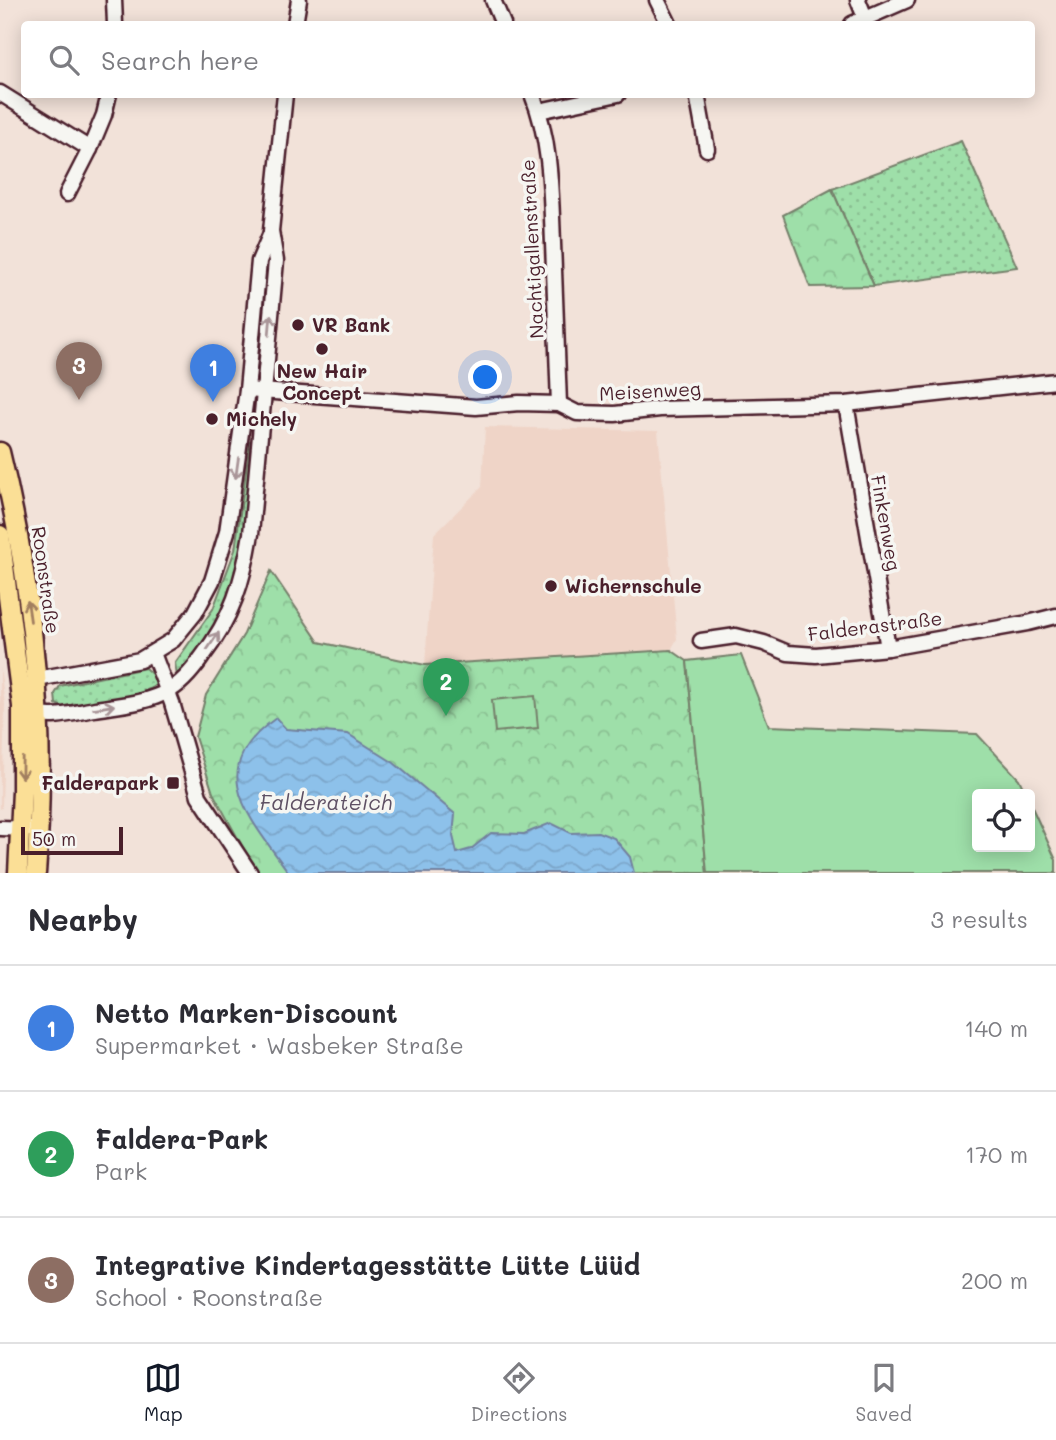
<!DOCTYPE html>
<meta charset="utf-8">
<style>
body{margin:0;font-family:Mali,sans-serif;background:#f2f2f3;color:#2b2b33}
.controls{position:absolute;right:21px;bottom:21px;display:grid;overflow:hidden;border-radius:7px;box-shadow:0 4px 18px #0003}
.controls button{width:63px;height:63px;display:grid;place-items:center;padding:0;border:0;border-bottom:2px solid #e1e1e2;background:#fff;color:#2b2b33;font:35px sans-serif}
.scale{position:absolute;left:21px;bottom:18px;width:102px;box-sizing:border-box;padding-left:7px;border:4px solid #4a1f2b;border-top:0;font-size:19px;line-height:24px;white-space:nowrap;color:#4a1f2b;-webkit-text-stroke:5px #f6f6f2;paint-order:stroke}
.you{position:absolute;left:486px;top:378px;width:24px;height:24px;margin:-18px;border:5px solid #fff;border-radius:50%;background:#1a73e8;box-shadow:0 0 0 10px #1a73e833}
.badge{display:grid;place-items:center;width:46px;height:46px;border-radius:50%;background:#111827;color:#fff;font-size:23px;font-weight:700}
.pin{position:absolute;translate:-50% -58px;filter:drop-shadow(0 2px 4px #0008)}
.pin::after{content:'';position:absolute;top:37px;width:24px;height:21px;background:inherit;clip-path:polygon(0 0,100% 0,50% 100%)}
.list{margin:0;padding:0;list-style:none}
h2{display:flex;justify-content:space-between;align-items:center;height:91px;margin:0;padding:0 28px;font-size:30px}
h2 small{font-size:23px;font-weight:400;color:#7c7c81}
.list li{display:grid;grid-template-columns:46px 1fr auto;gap:21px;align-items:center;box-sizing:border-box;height:126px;padding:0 28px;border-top:2px solid #e1e1e2}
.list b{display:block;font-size:26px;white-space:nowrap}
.list p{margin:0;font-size:23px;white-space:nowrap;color:#7c7c81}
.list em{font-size:23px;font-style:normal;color:#7c7c81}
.icon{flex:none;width:38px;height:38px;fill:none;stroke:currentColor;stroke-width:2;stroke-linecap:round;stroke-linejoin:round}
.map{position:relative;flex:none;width:1056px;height:873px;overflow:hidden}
.search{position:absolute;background:#fff;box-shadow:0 4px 18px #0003;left:21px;right:21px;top:21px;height:77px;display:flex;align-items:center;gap:18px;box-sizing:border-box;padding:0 24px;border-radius:7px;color:#7c7c81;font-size:26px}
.sheet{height:469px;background:#fff}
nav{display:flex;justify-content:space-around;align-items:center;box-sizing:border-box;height:98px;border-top:2px solid #e1e1e2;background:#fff;font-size:19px;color:#7c7c81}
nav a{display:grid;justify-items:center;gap:4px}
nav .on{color:#111827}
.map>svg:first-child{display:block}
.built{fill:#efd4c7}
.grass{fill:url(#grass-dots);stroke:#747f6a;stroke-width:2}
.forest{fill:url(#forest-crowns);stroke:#747f6a;stroke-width:2}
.garden{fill:#9edfa9;stroke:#747f6a;stroke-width:2}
.water{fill:url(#water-waves);stroke:#72809e;stroke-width:2}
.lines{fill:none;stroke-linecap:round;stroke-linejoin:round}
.minor-casing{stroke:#4a1f2b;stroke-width:19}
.major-casing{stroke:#4a1f2b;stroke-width:23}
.minor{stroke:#f6f6f2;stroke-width:14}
.major{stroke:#fbdf96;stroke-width:18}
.oneway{stroke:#a99598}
.oneway2{stroke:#a27f60}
.poi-dot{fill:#4a1f2b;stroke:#f6f6f2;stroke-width:2.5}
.labels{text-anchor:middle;stroke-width:7;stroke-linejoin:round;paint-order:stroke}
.street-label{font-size:19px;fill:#4a1f2b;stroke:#f6f6f2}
.poi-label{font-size:19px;font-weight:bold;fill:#4a1f2b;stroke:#f6f6f2;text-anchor:start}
.water-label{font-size:21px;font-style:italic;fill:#5e5064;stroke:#f6f6f2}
</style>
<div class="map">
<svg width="1056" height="873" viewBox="0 0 1056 873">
<defs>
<pattern id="grass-dots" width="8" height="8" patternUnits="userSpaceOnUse" patternTransform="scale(1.75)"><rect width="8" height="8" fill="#9edfa9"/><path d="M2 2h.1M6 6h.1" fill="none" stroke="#8abf92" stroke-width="1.8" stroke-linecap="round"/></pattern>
<pattern id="forest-crowns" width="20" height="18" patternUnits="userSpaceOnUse" patternTransform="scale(1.75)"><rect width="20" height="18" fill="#9edfa9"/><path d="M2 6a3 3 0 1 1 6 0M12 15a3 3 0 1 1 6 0" fill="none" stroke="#8abf92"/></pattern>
<pattern id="water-waves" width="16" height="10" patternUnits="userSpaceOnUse" patternTransform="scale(1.75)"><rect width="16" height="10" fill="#8dc1ea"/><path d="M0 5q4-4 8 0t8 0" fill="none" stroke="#7ba5c9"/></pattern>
</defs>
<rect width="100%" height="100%" fill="#f2e2d9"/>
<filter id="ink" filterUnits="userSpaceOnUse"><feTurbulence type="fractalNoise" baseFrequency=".0143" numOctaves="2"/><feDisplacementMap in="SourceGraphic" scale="14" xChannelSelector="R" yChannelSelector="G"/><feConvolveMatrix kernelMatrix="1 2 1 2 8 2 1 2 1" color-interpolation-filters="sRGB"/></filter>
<g filter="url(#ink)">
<!-- built -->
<g class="built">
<path d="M 485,427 L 658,431 L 677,639 L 671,650 L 425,665 L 434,534 L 482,487 Z"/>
<path d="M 0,667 L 5,704 L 2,808 L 0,809 Z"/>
</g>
<!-- grass -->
<g class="grass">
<path d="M 961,141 L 1017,267 L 874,286 L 832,189 Z"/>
<path d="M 250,441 L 255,442 L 242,553 L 233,593 L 195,660 L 177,676 L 175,663 L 213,609 L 235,550 Z"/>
<path d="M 145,668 L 155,677 L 157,683 C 146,698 82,704 62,707 L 56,704 L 55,694 L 60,686 Z"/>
</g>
<!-- forest -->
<g class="forest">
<path d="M 832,189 L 874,286 L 810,287 L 783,215 Z"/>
<path d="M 271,571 L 319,642 L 425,665 L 671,650 L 687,661 L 707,873 L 257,873 L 213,793 L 195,737 L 206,695 L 244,634 Z"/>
</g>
<!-- garden -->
<g class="garden">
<path d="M 741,655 L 769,726 L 977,734 L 1019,779 L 1026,794 L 977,794 L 977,847 L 1030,847 L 1030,803 L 1056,860 L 1056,873 L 707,873 L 687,661 Z"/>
<path d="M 535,696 L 538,728 L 495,732 L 492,700 Z"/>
</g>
<!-- water -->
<path class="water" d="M 276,718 L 286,729 L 348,734 L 394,763 L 455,814 L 453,836 L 457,853 L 471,849 L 491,833 L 524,834 L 551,823 L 571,833 L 598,832 L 614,838 L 630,857 L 634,873 L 289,873 C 250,818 202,770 276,718 Z"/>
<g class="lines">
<defs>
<g id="minor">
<path d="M 114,0 L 115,24"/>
<path d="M 493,0 L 503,24"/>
<path d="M 657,0 L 669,24"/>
<path d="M 858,0 L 866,20"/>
<path d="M 295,24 L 299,0"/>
<path d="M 852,24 L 907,0"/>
<path d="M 0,93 L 90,149 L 104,115 L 109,94"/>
<path d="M 532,94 C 551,140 551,194 553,243 C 555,296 557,350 559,404"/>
<path d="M 697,94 L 707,149"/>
<path d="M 539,111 L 618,94"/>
<path d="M 67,194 L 90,149"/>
<path d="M 247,390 L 476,407 L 519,403 L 559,404 L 577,413 L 615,414 L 660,409 L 846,404 L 1056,381"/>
<path d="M 846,404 L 888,648"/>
<path d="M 701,641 L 736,636 L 764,643 L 788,653 L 816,655 L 888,648 L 1028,623 L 1056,616"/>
<path d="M 153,653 L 172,703 L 199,796 L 250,873"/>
<path d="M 30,685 L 37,679 L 140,660 L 173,640 L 195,613 L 212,581 L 227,532 L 247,390 L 259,261 L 271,233"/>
<path d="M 32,712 C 49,721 77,712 95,709 C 119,705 147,703 168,691 C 182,684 193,670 202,657 C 232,618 243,582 251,534 L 276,261 L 271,231 L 285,94"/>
<path d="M 0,828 L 30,829"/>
</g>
<g id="major">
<path d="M 0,452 C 34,590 47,731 36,873"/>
<path d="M 0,535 L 22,706 L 22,791 L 18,873"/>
</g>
</defs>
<!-- minor casing -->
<use href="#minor" class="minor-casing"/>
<!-- major casing -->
<use href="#major" class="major-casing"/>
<!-- minor -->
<use href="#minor" class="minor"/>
<!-- major -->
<use href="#major" class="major"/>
</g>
<!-- one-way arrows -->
<defs><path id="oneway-shaft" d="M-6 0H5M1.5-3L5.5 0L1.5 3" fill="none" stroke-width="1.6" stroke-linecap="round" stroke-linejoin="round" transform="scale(1.75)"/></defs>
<g class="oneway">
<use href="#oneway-shaft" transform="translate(270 325) rotate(-85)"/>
<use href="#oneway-shaft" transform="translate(237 468) rotate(98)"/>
<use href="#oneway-shaft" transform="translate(213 641) rotate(-56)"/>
<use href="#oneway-shaft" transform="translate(104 707) rotate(-9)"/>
</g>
<g class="oneway2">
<use href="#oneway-shaft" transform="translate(29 611) rotate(-98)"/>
<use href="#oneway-shaft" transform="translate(22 768) rotate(91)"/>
</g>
</g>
<!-- markers -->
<g class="poi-dot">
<circle cx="298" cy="325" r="7"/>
<circle cx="322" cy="349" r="7"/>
<circle cx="212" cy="419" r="7"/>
<circle cx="551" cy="586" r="7"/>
<rect x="166" y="776" width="14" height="14" rx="3.5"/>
</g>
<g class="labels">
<!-- street labels -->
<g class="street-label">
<text transform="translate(532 249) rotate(-93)" y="7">Nachtigallenstraße</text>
<text transform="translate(650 391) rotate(-3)" y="7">Meisenweg</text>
<text transform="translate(886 523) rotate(80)" y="7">Finkenweg</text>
<text transform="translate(46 580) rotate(82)" y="7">Roonstraße</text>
<text transform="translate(875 626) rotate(-7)" y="7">Falderastraße</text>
</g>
<!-- poi labels -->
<g class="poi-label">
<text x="312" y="332">VR Bank</text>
<text x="322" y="378" text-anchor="middle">New Hair<tspan x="322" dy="22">Concept</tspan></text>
<text x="226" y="426">Michely</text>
<text x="565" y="593">Wichernschule</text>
<text x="159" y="790" text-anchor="end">Falderapark</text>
</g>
<!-- water labels -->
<g class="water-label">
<text x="326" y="810">Falderateich</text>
</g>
</g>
</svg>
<div class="controls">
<button><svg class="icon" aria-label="locate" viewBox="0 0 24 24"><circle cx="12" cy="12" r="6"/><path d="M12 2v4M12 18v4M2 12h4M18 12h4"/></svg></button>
</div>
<div class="scale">50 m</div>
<div class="you"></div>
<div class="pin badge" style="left:213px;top:402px;background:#3f7fe0">1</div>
<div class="pin badge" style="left:446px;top:716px;background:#2e9e5b">2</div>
<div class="pin badge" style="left:79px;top:400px;background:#8d6e63">3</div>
<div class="search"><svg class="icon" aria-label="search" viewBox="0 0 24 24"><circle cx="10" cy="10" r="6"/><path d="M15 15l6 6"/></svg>Search here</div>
</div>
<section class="sheet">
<h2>Nearby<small>3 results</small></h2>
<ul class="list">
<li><span class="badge" style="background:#3f7fe0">1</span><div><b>Netto Marken-Discount</b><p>Supermarket · Wasbeker Straße</p></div><em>140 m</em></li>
<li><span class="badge" style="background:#2e9e5b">2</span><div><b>Faldera-Park</b><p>Park</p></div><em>170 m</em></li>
<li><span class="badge" style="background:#8d6e63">3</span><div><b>Integrative Kindertagesstätte Lütte Lüüd</b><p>School · Roonstraße</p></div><em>200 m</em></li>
</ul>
</section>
<nav>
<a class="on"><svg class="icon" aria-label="map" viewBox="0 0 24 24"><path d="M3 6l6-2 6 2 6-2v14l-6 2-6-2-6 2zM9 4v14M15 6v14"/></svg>Map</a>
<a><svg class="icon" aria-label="directions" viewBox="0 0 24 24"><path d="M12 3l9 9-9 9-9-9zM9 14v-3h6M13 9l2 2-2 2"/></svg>Directions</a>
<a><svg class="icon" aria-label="saved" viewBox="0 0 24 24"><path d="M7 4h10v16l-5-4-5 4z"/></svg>Saved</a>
</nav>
